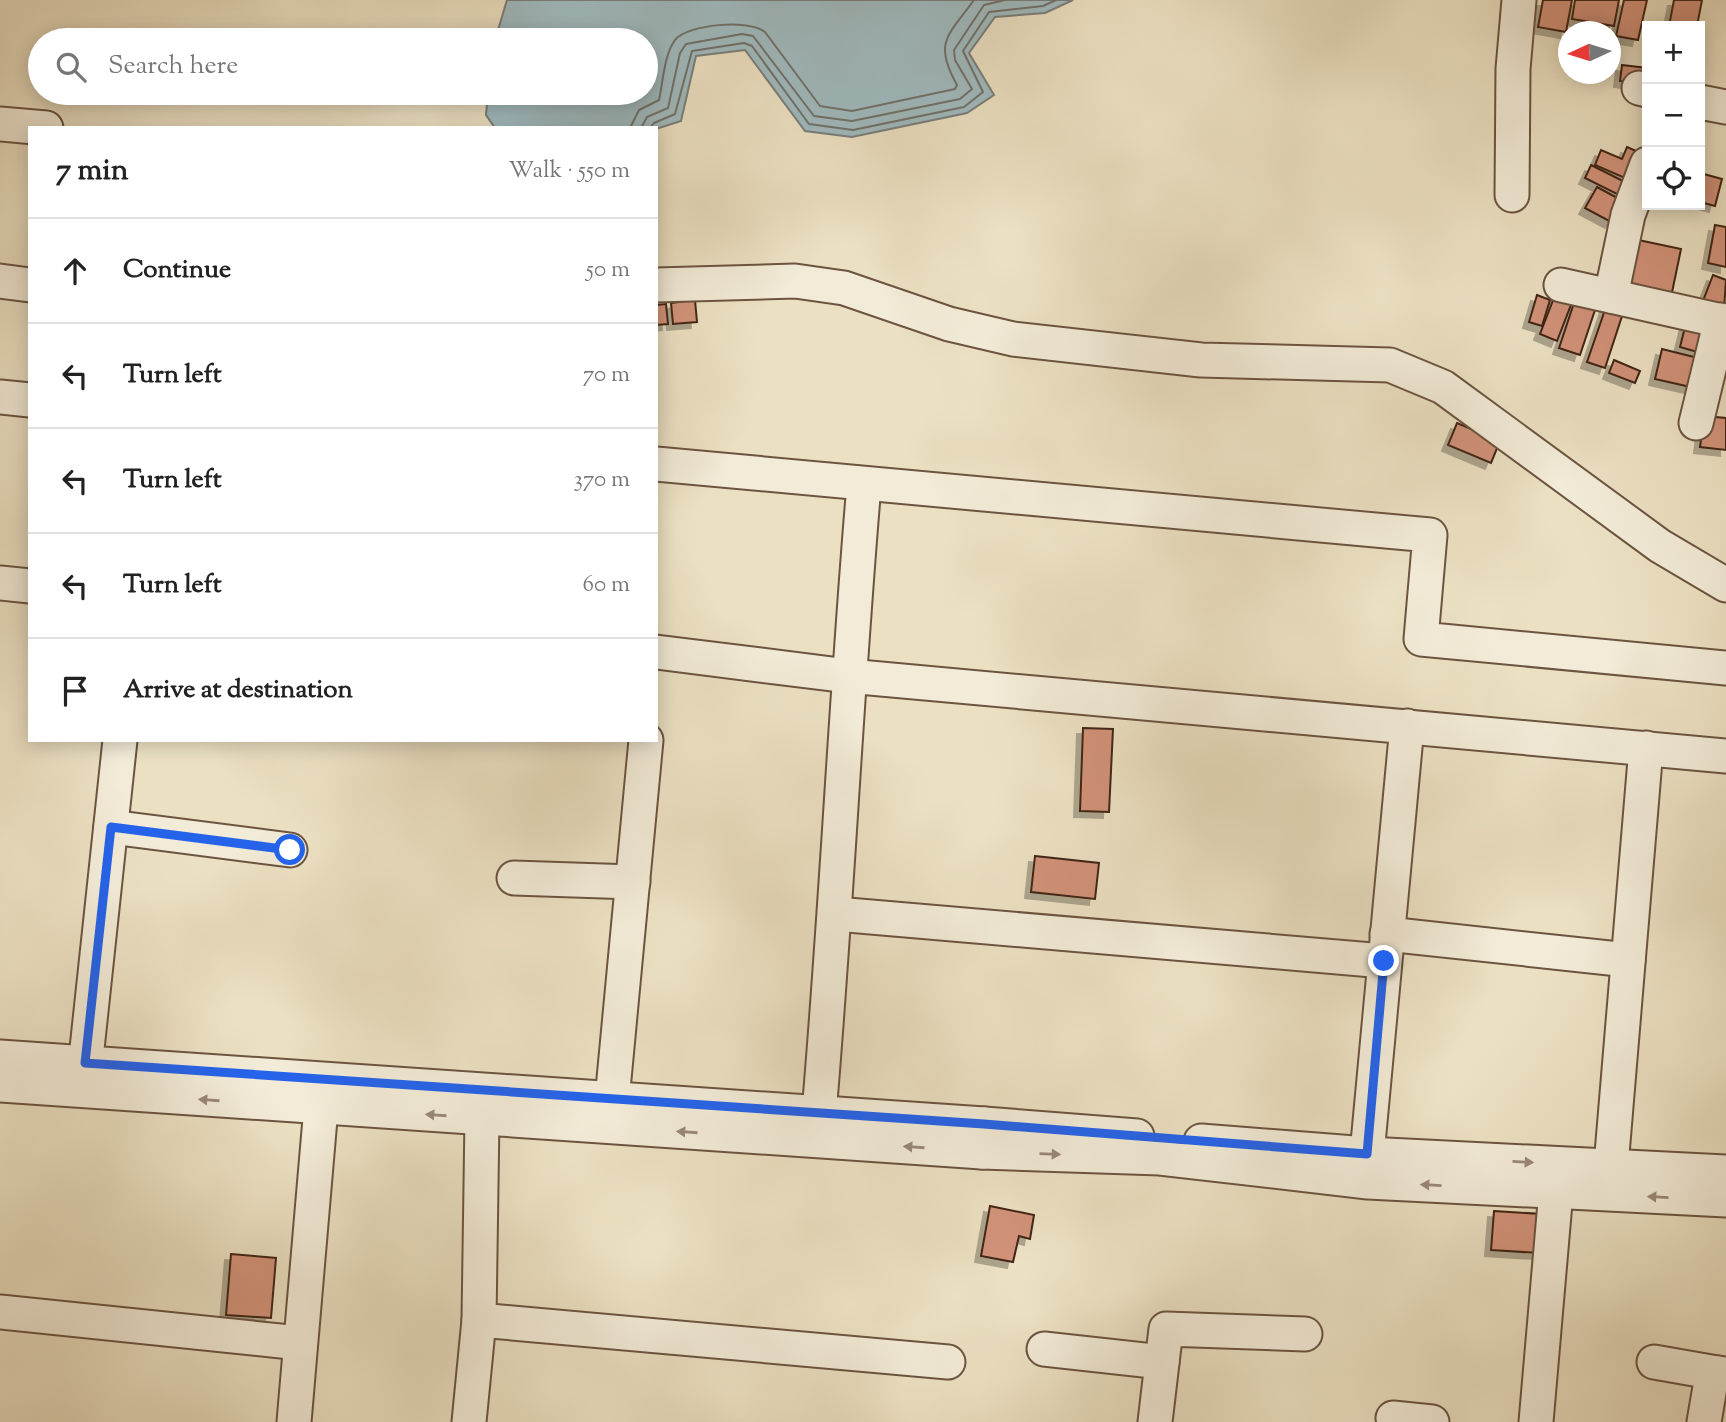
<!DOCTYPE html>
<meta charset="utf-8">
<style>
body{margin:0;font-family:"Sorts Mill Goudy",serif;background:#f2f2f2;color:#222}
.controls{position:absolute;right:21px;top:21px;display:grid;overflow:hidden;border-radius:0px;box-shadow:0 4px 18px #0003}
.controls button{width:63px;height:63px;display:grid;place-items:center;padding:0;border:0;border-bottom:2px solid #e0e0e0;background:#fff;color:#222;font:35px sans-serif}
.compass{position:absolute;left:1558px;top:21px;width:63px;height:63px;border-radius:50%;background:#fff;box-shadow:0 4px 18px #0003;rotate:266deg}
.stop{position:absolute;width:21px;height:21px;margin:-16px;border:5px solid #2563eb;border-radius:50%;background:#fff}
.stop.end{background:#2563eb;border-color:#fff;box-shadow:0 2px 7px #0008}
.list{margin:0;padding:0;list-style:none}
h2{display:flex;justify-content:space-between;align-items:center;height:91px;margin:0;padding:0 28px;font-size:30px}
h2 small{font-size:23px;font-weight:400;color:#767676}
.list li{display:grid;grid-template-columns:46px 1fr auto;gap:21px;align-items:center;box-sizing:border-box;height:105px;padding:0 28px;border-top:2px solid #e0e0e0}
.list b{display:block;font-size:26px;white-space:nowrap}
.list em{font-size:23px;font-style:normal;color:#767676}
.icon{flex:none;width:38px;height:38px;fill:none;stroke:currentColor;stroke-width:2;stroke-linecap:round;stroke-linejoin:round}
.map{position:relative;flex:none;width:1726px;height:1422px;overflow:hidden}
.search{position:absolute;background:#fff;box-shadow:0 4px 18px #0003;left:28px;top:28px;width:630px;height:77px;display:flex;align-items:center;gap:18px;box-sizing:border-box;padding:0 24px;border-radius:38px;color:#767676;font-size:26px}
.panel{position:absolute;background:#fff;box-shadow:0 4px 18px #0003;left:28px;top:126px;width:630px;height:616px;border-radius:0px}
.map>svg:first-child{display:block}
.water{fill:#9fbabf;stroke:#797e7b;stroke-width:2}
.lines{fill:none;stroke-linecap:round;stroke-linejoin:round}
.shore{stroke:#70706a;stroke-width:2}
.building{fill:#d19279;stroke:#412515;stroke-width:2;filter:url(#shadow)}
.minor-casing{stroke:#6c5440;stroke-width:37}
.minor{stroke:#f2ebd7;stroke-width:33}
.oneway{fill:#9a8876}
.route{stroke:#2563eb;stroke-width:9}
</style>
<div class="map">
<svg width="1726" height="1422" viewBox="0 0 1726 1422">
<defs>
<filter id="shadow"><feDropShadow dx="-6" dy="6" stdDeviation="0" flood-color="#0004"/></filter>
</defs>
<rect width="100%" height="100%" fill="#ebe0c2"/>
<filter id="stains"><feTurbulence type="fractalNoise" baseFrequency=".00286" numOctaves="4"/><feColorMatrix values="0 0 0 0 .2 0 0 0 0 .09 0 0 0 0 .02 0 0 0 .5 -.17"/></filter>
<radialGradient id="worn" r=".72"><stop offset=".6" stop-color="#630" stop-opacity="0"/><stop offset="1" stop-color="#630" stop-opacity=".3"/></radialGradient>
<!-- water -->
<path class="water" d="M 507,0 L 1073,0 L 1045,13 L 995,17 L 969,53 L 994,95 L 967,113 L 852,137 L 805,131 L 745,50 L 696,56 L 681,121 L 656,129 L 495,128 L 486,115 L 488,93 L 646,93 L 646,40 L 495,40 Z"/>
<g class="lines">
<!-- shore -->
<g class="shore">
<path d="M 630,128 L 639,110 L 659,100 C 663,82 664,55 675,40 C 688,24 749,19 765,32 L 820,106 L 852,111 L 955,89 L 957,85 C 933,42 948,36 974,0"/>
<path d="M 641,128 L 647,117 L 668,108 L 680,53 L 686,44 L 742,34 L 753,36 L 814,116 L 852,121 L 960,99 L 972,89 L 955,60 L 954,50 L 984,5 L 1005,0"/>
<path d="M 650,128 L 654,123 L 675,114 L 692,51 L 744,43 L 752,46 L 809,124 L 853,130 L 964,107 L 983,92 L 963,51 L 989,12 L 1043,6 L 1056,0"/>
</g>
</g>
<!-- building -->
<g class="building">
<path d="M 1543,0 L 1572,0 L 1566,32 L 1538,27 Z"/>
<path d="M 1575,0 L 1619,0 L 1614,26 L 1572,19 Z"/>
<path d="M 1624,0 L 1647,0 L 1638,40 L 1616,36 Z"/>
<path d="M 1674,0 L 1702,0 L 1697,26 L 1669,26 Z"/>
<path d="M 1622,65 L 1647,68 L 1647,85 L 1620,81 Z"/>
<path d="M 1627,147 L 1645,155 L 1634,182 L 1595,165 L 1601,150 L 1622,159 Z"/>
<path d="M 1591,165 L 1633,186 L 1627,199 L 1585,178 Z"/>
<path d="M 1700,173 L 1722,179 L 1715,206 L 1700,202 Z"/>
<path d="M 1597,187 L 1623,201 L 1611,222 L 1585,208 Z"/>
<path d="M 1715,225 L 1726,227 L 1726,267 L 1708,263 Z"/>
<path d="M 1629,238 L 1681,249 L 1670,302 L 1618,291 Z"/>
<path d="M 1713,275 L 1726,280 L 1724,309 L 1703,301 Z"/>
<path d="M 1557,290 L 1574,297 L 1557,341 L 1540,334 Z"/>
<path d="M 1537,295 L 1550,300 L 1542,326 L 1529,322 Z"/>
<path d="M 695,300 L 697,322 L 673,324 L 671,303 Z"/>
<path d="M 1575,300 L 1596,307 L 1580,355 L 1559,348 Z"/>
<path d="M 666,304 L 668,324 L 656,325 L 656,305 Z"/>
<path d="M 1607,304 L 1624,310 L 1605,368 L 1587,362 Z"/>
<path d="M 1687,319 L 1708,324 L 1701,353 L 1680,347 Z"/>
<path d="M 1662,349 L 1702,359 L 1695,388 L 1655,379 Z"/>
<path d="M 1614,360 L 1640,371 L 1635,383 L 1609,373 Z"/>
<path d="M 1704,416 L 1726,418 L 1726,450 L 1700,447 Z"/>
<path d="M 1457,423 L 1500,441 L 1491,463 L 1448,445 Z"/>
<path d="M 1083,728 L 1113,729 L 1109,812 L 1080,811 Z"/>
<path d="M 1035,856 L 1099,863 L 1095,899 L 1031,892 Z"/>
<path d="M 990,1206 L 1034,1215 L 1030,1239 L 1019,1236 L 1013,1262 L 981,1256 Z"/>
<path d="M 1494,1211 L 1542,1214 L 1539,1253 L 1491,1250 Z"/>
<path d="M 231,1254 L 276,1258 L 271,1318 L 226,1315 Z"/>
</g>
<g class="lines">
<defs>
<g id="minor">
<path d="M 1639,88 L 1647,90"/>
<path d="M 1700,102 L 1726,107"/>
<path d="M 0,124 L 46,128"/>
<path d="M 1512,195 L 1513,69 L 1519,0"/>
<path d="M 0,281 L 30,285"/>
<path d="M 656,285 L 795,281 L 844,288 L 949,324 L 1013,339 L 1201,360 L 1390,365 L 1443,387 L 1660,546 L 1726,585"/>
<path d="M 1561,285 L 1726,322"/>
<path d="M 1611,296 L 1628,215 L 1647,164"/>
<path d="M 0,397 L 30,400"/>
<path d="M 1696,423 L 1721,320"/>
<path d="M 656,464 L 1430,535 L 1421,639 L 1726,668"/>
<path d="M 0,583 L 30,586"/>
<path d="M 656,652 L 848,676 L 1726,756"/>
<path d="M 111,827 L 290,850"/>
<path d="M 514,878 L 633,882"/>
<path d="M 836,914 L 1384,961"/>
<path d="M 1387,934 L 1628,960"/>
<path d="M 0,1057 L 984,1124 L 982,1152"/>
<path d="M 0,1085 L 982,1152 L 1160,1158 L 1368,1182 L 1726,1200"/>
<path d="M 83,1086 L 120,740"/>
<path d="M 612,1100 L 646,740"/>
<path d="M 819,1113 C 837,904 846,694 864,485"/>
<path d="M 984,1124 L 1137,1136"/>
<path d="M 1201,1141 L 1367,1154 L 1726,1172"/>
<path d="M 1367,1154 L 1407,726"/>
<path d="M 1611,1166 L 1646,748"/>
<path d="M 0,1312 L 300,1343"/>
<path d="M 479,1320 L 948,1362"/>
<path d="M 1044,1349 L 1162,1362"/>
<path d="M 1654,1362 L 1717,1373"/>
<path d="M 1393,1418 L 1432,1422"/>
<path d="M 294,1422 L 321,1107"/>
<path d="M 469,1422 L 479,1320 L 482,1118"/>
<path d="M 1155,1422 L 1166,1329 L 1305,1334"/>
<path d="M 1536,1422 L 1556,1191"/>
<path d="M 1704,1422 L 1711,1381 L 1717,1373 L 1726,1374"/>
</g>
</defs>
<!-- minor casing -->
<use href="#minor" class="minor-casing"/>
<!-- minor -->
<use href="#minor" class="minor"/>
</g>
<!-- one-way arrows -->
<defs><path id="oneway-solid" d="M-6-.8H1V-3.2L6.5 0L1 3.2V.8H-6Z" transform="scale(1.75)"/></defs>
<g class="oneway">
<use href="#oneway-solid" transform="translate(209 1100) rotate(-176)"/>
<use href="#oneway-solid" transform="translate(436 1115) rotate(-176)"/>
<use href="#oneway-solid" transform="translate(687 1132) rotate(-176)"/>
<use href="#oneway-solid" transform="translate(914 1147) rotate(-176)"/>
<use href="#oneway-solid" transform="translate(1050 1154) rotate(2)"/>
<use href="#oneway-solid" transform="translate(1523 1162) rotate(3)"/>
<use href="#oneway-solid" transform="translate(1431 1185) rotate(-177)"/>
<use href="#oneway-solid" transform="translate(1658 1197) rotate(-177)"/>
</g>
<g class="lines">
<!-- route -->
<path class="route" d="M 290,850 L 111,827 L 85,1063 L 984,1124 L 1367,1154 L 1384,961"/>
</g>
<rect width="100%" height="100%" filter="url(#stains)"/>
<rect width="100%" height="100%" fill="url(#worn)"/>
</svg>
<div class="controls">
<button>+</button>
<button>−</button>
<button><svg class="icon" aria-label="locate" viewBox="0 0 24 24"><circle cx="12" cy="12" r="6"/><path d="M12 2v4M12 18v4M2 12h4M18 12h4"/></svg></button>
</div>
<svg class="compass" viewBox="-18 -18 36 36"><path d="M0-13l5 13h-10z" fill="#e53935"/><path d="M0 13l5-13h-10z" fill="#767676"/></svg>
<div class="stop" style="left:290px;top:850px"></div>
<div class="stop end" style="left:1384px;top:961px"></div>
<div class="search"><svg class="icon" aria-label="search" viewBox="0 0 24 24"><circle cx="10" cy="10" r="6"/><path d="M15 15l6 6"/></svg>Search here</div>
<section class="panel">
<h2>7 min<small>Walk · 550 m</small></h2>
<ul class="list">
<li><svg class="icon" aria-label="ahead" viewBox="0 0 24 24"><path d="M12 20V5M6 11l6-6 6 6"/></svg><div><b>Continue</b></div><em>50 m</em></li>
<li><svg class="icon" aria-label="left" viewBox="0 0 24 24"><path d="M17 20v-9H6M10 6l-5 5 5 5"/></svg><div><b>Turn left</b></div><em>70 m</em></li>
<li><svg class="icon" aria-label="left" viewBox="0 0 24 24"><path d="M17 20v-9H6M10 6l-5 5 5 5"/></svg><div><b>Turn left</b></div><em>370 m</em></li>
<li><svg class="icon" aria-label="left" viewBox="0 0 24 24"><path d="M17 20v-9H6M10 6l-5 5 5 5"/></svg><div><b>Turn left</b></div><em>60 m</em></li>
<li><svg class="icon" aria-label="arrive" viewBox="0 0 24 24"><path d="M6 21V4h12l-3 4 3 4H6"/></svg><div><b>Arrive at destination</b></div></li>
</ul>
</section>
</div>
